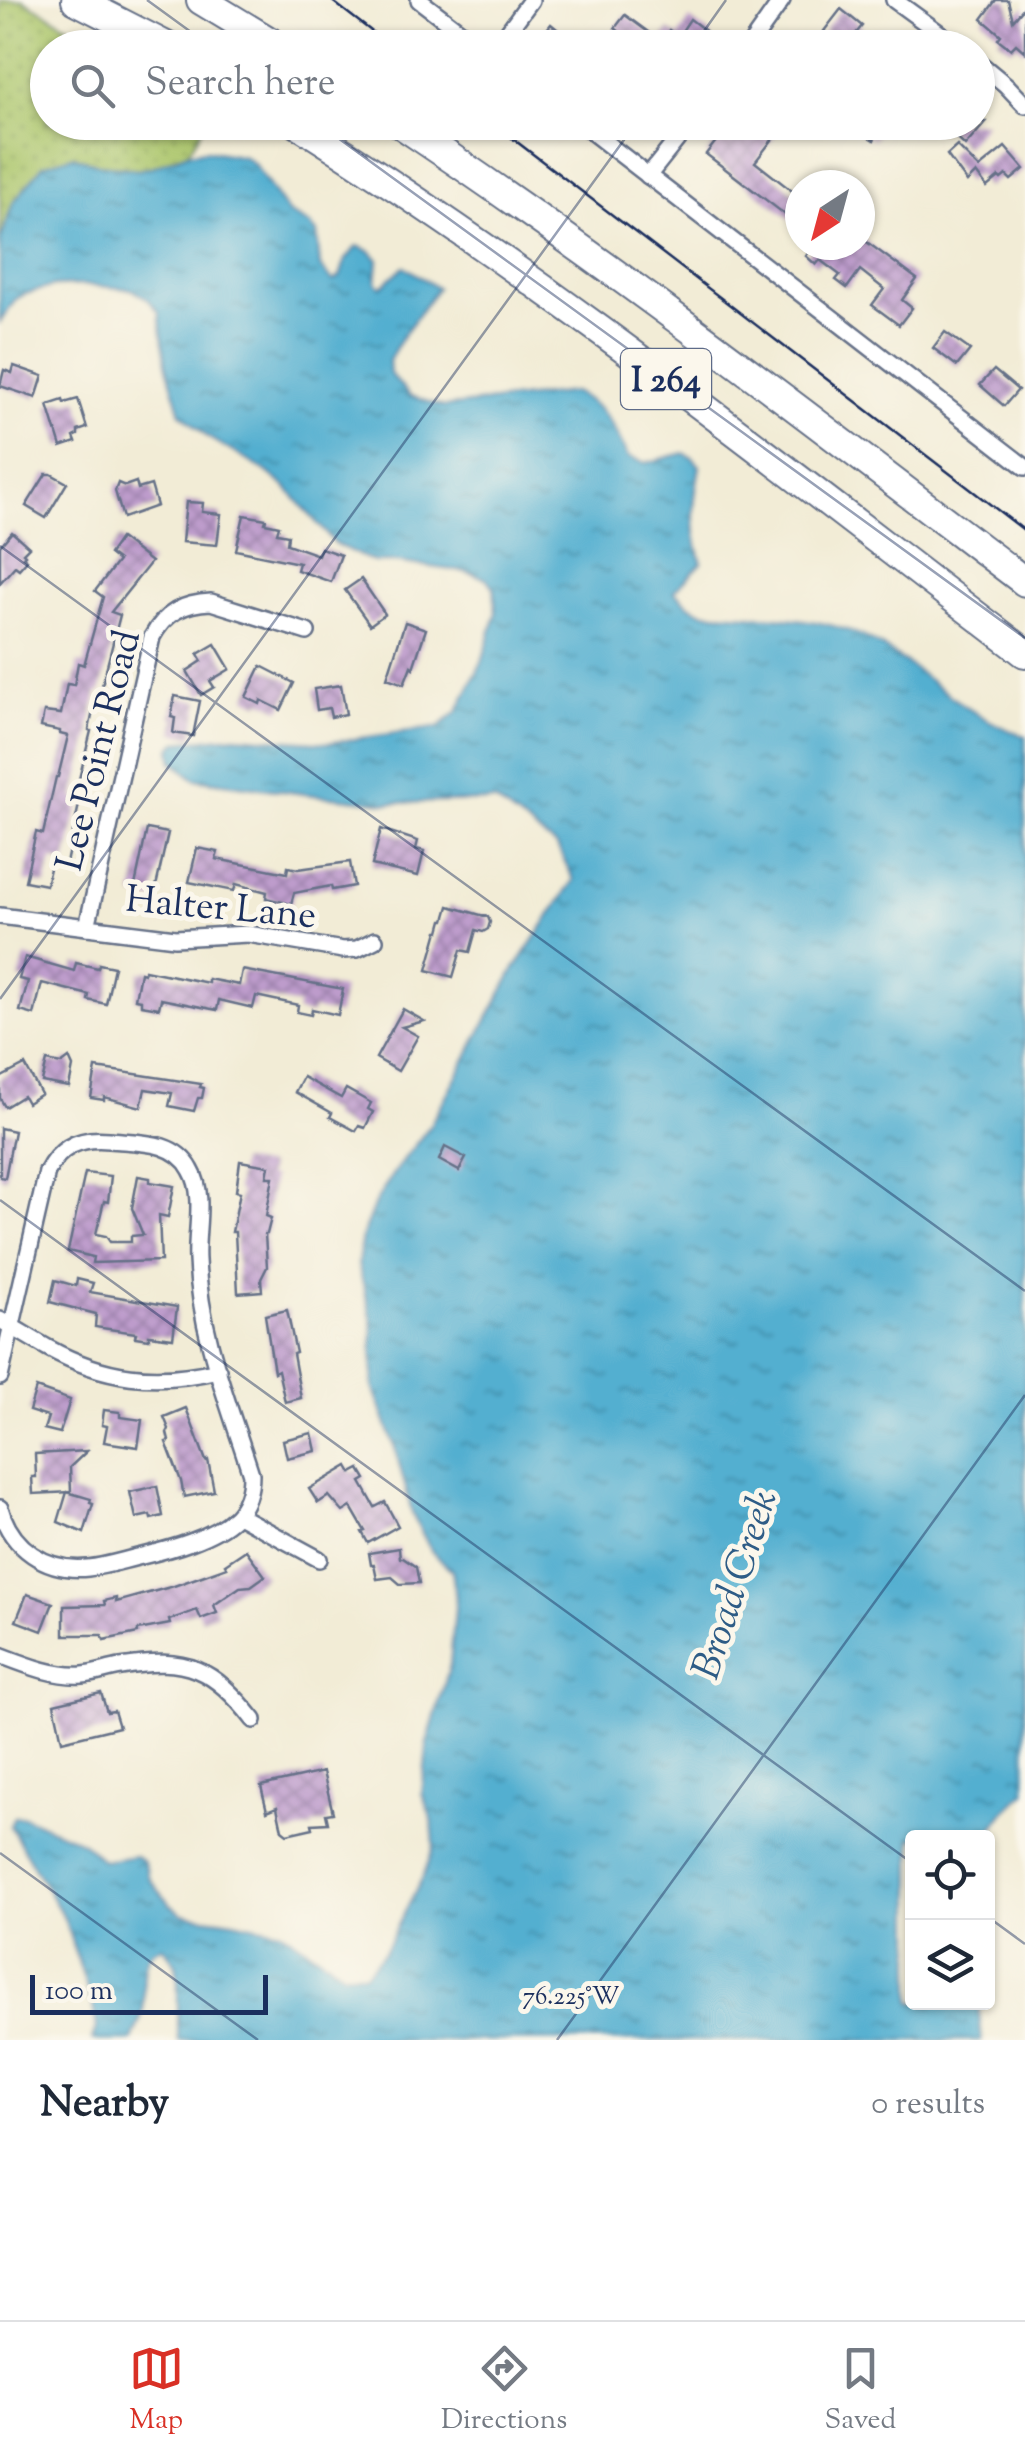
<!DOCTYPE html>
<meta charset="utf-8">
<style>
body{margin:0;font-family:"Sorts Mill Goudy",serif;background:#f2f2f3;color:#1f2937}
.controls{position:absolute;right:30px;bottom:30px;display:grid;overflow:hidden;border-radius:10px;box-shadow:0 2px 8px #0004}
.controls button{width:90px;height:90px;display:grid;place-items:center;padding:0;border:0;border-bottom:2px solid #e0e1e3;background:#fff;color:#1f2937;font:50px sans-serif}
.compass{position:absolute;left:785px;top:170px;width:90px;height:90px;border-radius:50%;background:#fff;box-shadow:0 2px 8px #0004;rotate:216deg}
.scale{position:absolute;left:30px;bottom:25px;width:238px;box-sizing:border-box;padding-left:10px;border:5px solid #1b2f5e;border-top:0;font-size:28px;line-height:35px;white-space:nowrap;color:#1b2f5e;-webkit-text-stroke:8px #fbf7ec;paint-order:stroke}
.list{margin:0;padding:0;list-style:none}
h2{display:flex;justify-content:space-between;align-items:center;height:130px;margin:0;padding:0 40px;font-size:42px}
h2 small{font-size:32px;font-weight:400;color:#747a83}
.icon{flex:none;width:55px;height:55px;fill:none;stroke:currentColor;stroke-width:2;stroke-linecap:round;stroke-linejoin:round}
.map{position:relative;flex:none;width:1025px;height:2040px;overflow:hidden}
.search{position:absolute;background:#fff;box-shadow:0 2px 8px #0004;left:30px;right:30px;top:30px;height:110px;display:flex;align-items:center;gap:25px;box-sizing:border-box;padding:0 35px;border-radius:55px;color:#747a83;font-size:38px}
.sheet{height:280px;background:#fff}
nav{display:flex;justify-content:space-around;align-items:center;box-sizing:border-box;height:140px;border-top:2px solid #e0e1e3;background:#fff;font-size:28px;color:#747a83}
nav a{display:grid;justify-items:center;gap:5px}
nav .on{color:#d93025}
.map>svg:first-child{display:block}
.grass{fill:url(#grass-dots);stroke:#647a65;stroke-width:2.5}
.water{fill:url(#water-ripples);stroke:#366f97;stroke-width:2.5}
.building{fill:url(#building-cross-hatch)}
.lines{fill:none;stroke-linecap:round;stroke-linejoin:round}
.street-casing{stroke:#667188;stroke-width:20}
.highway-casing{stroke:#667188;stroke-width:32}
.street{stroke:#fff;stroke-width:15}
.highway{stroke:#fff;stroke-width:28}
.tram{stroke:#1b2f5e;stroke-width:2.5}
.ticks{fill:none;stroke:#1b2f5e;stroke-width:2.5;stroke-opacity:0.45}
.labels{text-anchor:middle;stroke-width:10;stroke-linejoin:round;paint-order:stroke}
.shield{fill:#fbf7ec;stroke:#5e6b89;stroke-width:2.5}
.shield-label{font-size:35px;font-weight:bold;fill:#1b2f5e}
.street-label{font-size:38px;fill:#1b2f5e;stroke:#fbf7ec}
.water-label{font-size:40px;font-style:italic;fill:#2e5c86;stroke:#fbf7ec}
.ticks-label{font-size:25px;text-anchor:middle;fill:#1b2f5e;stroke:#fbf7ec;stroke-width:10;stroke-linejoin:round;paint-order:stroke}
</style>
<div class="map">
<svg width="1025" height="2040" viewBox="0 0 1025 2040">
<defs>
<pattern id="grass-dots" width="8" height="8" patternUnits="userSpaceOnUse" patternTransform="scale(2.5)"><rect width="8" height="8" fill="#acc66c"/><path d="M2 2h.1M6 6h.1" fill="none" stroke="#93aa60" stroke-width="1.8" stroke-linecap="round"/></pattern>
<pattern id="water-ripples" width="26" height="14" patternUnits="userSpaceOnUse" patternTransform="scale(2.5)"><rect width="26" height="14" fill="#52afd0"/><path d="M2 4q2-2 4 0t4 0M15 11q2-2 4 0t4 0" fill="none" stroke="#438fac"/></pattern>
<pattern id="building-cross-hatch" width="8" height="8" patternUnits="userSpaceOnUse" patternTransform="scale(2.5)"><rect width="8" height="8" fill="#be9ccc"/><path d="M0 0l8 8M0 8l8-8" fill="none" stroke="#9a80a9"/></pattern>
</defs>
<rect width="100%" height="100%" fill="#fbf7ec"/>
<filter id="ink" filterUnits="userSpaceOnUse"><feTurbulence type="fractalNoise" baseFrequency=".01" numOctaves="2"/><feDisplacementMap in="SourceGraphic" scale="20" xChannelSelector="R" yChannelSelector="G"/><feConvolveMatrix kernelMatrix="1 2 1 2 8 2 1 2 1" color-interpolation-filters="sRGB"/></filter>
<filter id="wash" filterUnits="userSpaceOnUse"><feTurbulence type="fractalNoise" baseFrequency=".0048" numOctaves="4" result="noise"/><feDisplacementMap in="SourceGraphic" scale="40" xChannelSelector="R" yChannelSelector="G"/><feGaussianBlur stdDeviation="2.25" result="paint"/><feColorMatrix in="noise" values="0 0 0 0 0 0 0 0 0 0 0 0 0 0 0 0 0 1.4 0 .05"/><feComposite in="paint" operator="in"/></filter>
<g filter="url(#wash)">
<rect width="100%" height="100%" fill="#f2ecd6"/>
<!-- grass -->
<path class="grass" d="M 0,0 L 23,0 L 106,47 L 48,48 L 48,122 L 205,123 L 188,153 L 155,166 L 138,170 L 98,164 L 72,156 L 13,203 L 0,242 Z"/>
<!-- water -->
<path class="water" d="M 205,150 L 244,157 L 254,164 L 288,213 L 310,225 L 317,233 L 320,266 L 333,281 L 340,277 L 345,261 L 357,246 L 370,251 L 378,260 L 376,282 L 381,287 L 404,266 L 437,288 L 400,340 L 389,361 L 390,374 L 410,396 L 443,407 L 573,392 C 605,406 613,427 628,457 L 646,463 L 684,453 L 693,458 L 700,466 C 693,503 690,526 702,563 L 674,591 L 689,605 L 703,612 C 759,617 827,614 876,643 C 929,675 964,716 1025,736 L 1025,1792 L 1005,1811 L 986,1837 L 912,1838 L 912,2002 L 978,2003 L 982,2040 L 178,2040 L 178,1981 L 176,1964 L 163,1947 C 136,1952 146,1989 143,2010 C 141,2020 136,2030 132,2040 L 92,2040 L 97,2026 L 93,2007 L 64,1918 L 10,1826 L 14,1817 L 24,1817 L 82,1842 L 103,1861 L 136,1856 L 144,1862 L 149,1878 L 169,1903 L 183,1914 L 234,1921 L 281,1931 L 344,1973 L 365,1973 L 384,1952 L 424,1875 L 434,1846 L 432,1819 L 422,1793 L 428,1740 L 450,1665 L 456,1598 L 452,1570 L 432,1552 L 413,1516 L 394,1444 L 373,1387 L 372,1319 L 358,1264 L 362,1236 L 375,1203 L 394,1172 L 429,1127 L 514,970 L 574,880 L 557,846 L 495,801 L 387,803 L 305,794 L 195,779 L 173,762 L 171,748 L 177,742 L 235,736 L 327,743 L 439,727 L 457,712 L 482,662 L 496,614 L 494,587 L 486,578 L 467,572 L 396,562 L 374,562 L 335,544 L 287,488 L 266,471 L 209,438 L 181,413 L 166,364 L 159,312 L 147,298 L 131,289 L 87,285 L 54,286 L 25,294 L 16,299 L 0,322 L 0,242 L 13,203 L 43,165 L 72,156 L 98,164 L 138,170 L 155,166 L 188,153 Z"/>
<g id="blocks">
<!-- building -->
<g class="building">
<path d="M 996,0 L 1008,0 L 1013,20 L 1025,6 L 1025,52 L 1016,44 L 1011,49 L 998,39 L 1001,35 L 982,19 Z"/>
<path d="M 841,9 L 862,26 L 850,41 L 842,34 L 836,41 L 824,31 Z"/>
<path d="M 625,15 L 655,37 L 648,48 L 638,48 L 615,28 Z"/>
<path d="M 690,19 L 711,35 L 702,48 L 669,48 L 660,41 L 669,30 L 678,37 Z"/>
<path d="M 551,24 L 580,48 L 544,48 L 537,42 Z"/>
<path d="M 731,122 L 786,122 L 755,162 L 800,197 L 800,226 L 706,154 Z"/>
<path d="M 841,122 L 883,122 L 874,140 Z"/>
<path d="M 940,122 L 986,122 L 965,146 Z"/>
<path d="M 957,146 L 979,168 L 1005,147 L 1024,169 L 1011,180 L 1006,175 L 1001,179 L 999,177 L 987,187 L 976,173 L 967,182 L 947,155 Z"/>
<path d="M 860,237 L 917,279 L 902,300 L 912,308 L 899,325 L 872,305 L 884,289 L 860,270 L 847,288 L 836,280 L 840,275 L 820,260 L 816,265 L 806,256 L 814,245 L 860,245 Z"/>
<path d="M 945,332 L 970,350 L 957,366 L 933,348 Z"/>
<path d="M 14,366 L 43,376 L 36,398 L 0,386 L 4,370 L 12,373 Z"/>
<path d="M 994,370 L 1018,390 L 1004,406 L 980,385 Z"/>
<path d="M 78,399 L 87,428 L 78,431 L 78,435 L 74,437 L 76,442 L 61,447 L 48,405 L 63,400 L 64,403 Z"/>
<path d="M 46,474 L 51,474 L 67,483 L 46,518 L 26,506 Z"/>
<path d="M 136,482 L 138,489 L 151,485 L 157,506 L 123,518 L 115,491 L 118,483 L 125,486 Z"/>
<path d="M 186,502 L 203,503 L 202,512 L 221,514 L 217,545 L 182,542 Z"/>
<path d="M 244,515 L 266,519 L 265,523 L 279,526 L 277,533 L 288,535 L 287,544 L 318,555 L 321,548 L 341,555 L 331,582 L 297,570 L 299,563 L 236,550 Z"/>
<path d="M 12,532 L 29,547 L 23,553 L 25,555 L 23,557 L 27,560 L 19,569 L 15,566 L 0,583 L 0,546 Z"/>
<path d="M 120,538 L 151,562 L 111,612 L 120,615 L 100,693 L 97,692 L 89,730 L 91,731 L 74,799 L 80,800 L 66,863 L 52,860 L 46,885 L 25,881 L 36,832 L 43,834 L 56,777 L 58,777 L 68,736 L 60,734 L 60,731 L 41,727 L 44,712 L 61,714 L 67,684 L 74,685 L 78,663 L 84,665 L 103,597 L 95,591 L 118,561 L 109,554 Z"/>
<path d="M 361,579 L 385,614 L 370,625 L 345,590 Z"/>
<path d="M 405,622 L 426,629 L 413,668 L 411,666 L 404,684 L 387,678 Z"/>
<path d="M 215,644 L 230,669 L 210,681 L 214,687 L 201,695 L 187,671 L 202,661 L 198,654 Z"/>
<path d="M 261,666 L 294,683 L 281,710 L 261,700 L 260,704 L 246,697 Z"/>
<path d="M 341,685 L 346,714 L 331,717 L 329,708 L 317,710 L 314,689 Z"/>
<path d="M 175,696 L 200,701 L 193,736 L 173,733 L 175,718 L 171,717 Z"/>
<path d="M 147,829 L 168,833 L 153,900 L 133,895 Z"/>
<path d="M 381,829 L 418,841 L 416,849 L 424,851 L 418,876 L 372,865 Z"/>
<path d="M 197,848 L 218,852 L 216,859 L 287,873 L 288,867 L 298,869 L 350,862 L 354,886 L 332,890 L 331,886 L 294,893 L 291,904 L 266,898 L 267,892 L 236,884 L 234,891 L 189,882 Z"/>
<path d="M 449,906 L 488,917 L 490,922 L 488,929 L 483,932 L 476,930 L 470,952 L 461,950 L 453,977 L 427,970 L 438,931 L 440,931 L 443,920 L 445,920 Z"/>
<path d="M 25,957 L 74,971 L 76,963 L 98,968 L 99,964 L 114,967 L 106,1004 L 88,1000 L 89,995 L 42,983 L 34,1015 L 20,1011 L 28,981 L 19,979 Z"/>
<path d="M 145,970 L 208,983 L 208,979 L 239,985 L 242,970 L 343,989 L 338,1015 L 312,1009 L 311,1015 L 297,1012 L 298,1005 L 256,996 L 253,1008 L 219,1000 L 217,1010 L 161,999 L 159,1008 L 141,1005 L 141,1000 L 135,999 L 140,972 L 144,973 Z"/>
<path d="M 403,1009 L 424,1021 L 402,1027 L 418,1036 L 398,1071 L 376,1058 Z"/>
<path d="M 69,1058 L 73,1067 L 69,1087 L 42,1082 L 47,1061 L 61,1064 Z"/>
<path d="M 25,1065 L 41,1094 L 27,1103 L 23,1096 L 5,1107 L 0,1098 L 0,1078 Z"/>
<path d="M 96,1068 L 201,1084 L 200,1087 L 204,1088 L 202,1098 L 198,1098 L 194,1111 L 169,1106 L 172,1093 L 145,1089 L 141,1107 L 104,1097 L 104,1100 L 91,1098 Z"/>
<path d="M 303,1077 L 341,1098 L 346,1089 L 371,1103 L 368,1109 L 373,1112 L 365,1128 L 359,1126 L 356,1131 L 330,1117 L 332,1113 L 295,1092 Z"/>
<path d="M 0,1128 L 14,1131 L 5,1178 L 0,1177 Z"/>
<path d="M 445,1147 L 466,1158 L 459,1171 L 439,1160 Z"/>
<path d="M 240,1161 L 269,1166 L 267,1177 L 273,1177 L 266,1216 L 271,1218 L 267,1234 L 265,1234 L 267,1267 L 261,1279 L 262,1291 L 238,1293 L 235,1232 L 232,1232 L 240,1192 L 236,1191 Z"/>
<path d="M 85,1173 L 111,1176 L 108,1202 L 104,1201 L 96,1234 L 106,1236 L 110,1242 L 131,1242 L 131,1236 L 143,1235 L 132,1208 L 138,1176 L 150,1178 L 150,1182 L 174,1186 L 168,1217 L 159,1215 L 161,1261 L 92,1263 L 93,1257 L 68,1251 Z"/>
<path d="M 77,1279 L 93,1283 L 90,1292 L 177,1307 L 173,1338 L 149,1335 L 149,1339 L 135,1337 L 136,1333 L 95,1327 L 96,1314 L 50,1302 L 55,1280 L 76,1286 Z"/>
<path d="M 287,1310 L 296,1353 L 293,1354 L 301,1398 L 285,1402 L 278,1370 L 274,1372 L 265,1315 Z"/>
<path d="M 36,1388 L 70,1400 L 60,1433 L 44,1429 L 48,1417 L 29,1411 Z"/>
<path d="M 186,1408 L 206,1461 L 208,1460 L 214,1491 L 184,1497 L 181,1481 L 166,1442 L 169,1441 L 167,1433 L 169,1429 L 164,1417 Z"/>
<path d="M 104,1410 L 120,1412 L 120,1417 L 142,1420 L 138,1447 L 104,1442 L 107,1426 L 102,1425 Z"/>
<path d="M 312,1433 L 316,1451 L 287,1458 L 283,1440 Z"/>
<path d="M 87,1451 L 70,1467 L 71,1492 L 33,1494 L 32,1477 L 36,1477 L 35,1454 Z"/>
<path d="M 348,1466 L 352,1473 L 360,1469 L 366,1479 L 361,1482 L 375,1507 L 385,1502 L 398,1526 L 368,1543 L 362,1532 L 365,1531 L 351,1507 L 343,1512 L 329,1496 L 318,1503 L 309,1489 Z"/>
<path d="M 157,1486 L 163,1516 L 151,1519 L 150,1515 L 136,1518 L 130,1492 Z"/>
<path d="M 67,1492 L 91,1499 L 90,1503 L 93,1504 L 84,1533 L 58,1522 Z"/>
<path d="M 399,1548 L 400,1558 L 403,1558 L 416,1567 L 419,1583 L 400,1584 L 392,1577 L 377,1579 L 374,1565 L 371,1565 L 369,1553 Z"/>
<path d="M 246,1550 L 265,1576 L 251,1586 L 240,1587 L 214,1605 L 217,1613 L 201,1619 L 197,1610 L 169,1620 L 170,1624 L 138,1630 L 138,1633 L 104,1640 L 102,1635 L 64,1635 L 64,1606 L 105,1605 L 104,1601 L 116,1598 L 116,1602 L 174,1586 L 227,1567 L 225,1564 Z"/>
<path d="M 27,1594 L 53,1603 L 42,1631 L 16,1621 Z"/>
<path d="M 101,1693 L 107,1712 L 114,1711 L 119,1727 L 62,1741 L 54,1704 Z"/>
<path d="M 323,1772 L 333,1813 L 326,1814 L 328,1823 L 312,1824 L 313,1828 L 287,1834 L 282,1830 L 277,1807 L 267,1811 L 261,1786 Z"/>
</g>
</g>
</g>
<g filter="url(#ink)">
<use href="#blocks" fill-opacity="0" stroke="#667188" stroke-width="2.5"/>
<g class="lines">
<defs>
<g id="street">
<path d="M 419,0 L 482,48"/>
<path d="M 894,0 L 960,48"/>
<path d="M 496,48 L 531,0"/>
<path d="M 748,48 L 782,0"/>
<path d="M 978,62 L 1006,85 L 1025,105"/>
<path d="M 579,122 L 1025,467"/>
<path d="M 648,176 L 691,122"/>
<path d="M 0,916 L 175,938 L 248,934 L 343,950 L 357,949 L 375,940"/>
<path d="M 87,927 L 152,637 C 165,613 183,603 211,602 L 307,632"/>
<path d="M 0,1320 C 16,1329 32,1339 48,1348 C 104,1379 156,1385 218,1370"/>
<path d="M 0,1377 L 47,1172 C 60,1146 81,1137 109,1140 C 139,1143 175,1140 191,1170 C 206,1195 195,1232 197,1260 C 200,1335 229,1404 251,1474 C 251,1491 247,1505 235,1517 C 213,1538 171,1549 142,1556 C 124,1560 107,1566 88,1568 C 46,1572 11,1548 0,1508"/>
<path d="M 238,1515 L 319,1559"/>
<path d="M 0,1655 C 26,1665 55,1677 83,1675 C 96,1674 108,1669 121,1667 C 187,1656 213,1668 254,1720"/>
</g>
<g id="highway">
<path d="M 76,0 L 168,47"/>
<path d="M 201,0 L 280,48"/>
<path d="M 295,122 C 551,282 786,471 1025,653"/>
<path d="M 398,122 C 614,266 819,425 1025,582"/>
</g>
</defs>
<!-- street casing -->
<use href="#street" class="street-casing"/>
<!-- highway casing -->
<use href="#highway" class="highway-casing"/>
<!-- street -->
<use href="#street" class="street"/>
<!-- highway -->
<use href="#highway" class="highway"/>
<!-- tram -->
<g class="tram">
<path d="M 331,0 L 393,48"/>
<path d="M 491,122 L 1025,531"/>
</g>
</g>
</g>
<!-- ticks -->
<path class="ticks" d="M 147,0 L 213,48M 692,48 L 726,0M 316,122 L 1025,638M 0,546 L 1025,1291M 0,999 L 637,122M 0,1200 L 912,1863M 0,1853 L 258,2040M 988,1917 L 1025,1944M 557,2040 L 1025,1395"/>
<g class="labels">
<!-- shield labels -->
<rect class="shield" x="621" y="349" width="90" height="60" rx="8"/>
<g class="shield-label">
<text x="666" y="391">I 264</text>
</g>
<!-- street labels -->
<g class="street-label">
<text transform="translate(97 750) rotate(-76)" y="13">Lee Point Road</text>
<text transform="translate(221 906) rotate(5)" y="13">Halter Lane</text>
</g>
<!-- water labels -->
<g class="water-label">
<text transform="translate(733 1584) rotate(-72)" y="14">Broad Creek</text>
</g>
</g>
<g class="ticks-label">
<text x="571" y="2004">76.225°W</text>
</g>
</svg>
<div class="controls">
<button><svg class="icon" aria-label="locate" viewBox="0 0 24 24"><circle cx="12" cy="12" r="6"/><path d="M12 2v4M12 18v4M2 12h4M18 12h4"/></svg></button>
<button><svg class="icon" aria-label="layers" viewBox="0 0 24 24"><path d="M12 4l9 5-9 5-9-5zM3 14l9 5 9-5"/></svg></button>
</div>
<svg class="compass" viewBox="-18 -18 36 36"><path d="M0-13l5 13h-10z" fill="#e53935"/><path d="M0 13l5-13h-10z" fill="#747a83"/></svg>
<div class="scale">100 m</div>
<div class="search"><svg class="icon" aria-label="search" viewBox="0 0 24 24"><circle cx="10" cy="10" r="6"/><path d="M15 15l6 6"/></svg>Search here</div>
</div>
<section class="sheet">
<h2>Nearby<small>0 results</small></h2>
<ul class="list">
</ul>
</section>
<nav>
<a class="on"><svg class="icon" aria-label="map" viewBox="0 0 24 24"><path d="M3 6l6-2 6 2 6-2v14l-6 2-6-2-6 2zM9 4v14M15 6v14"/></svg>Map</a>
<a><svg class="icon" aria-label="directions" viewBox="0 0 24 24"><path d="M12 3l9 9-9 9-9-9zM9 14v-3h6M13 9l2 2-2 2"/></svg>Directions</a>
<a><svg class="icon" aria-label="saved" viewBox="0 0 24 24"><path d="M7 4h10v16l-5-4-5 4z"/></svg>Saved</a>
</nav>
